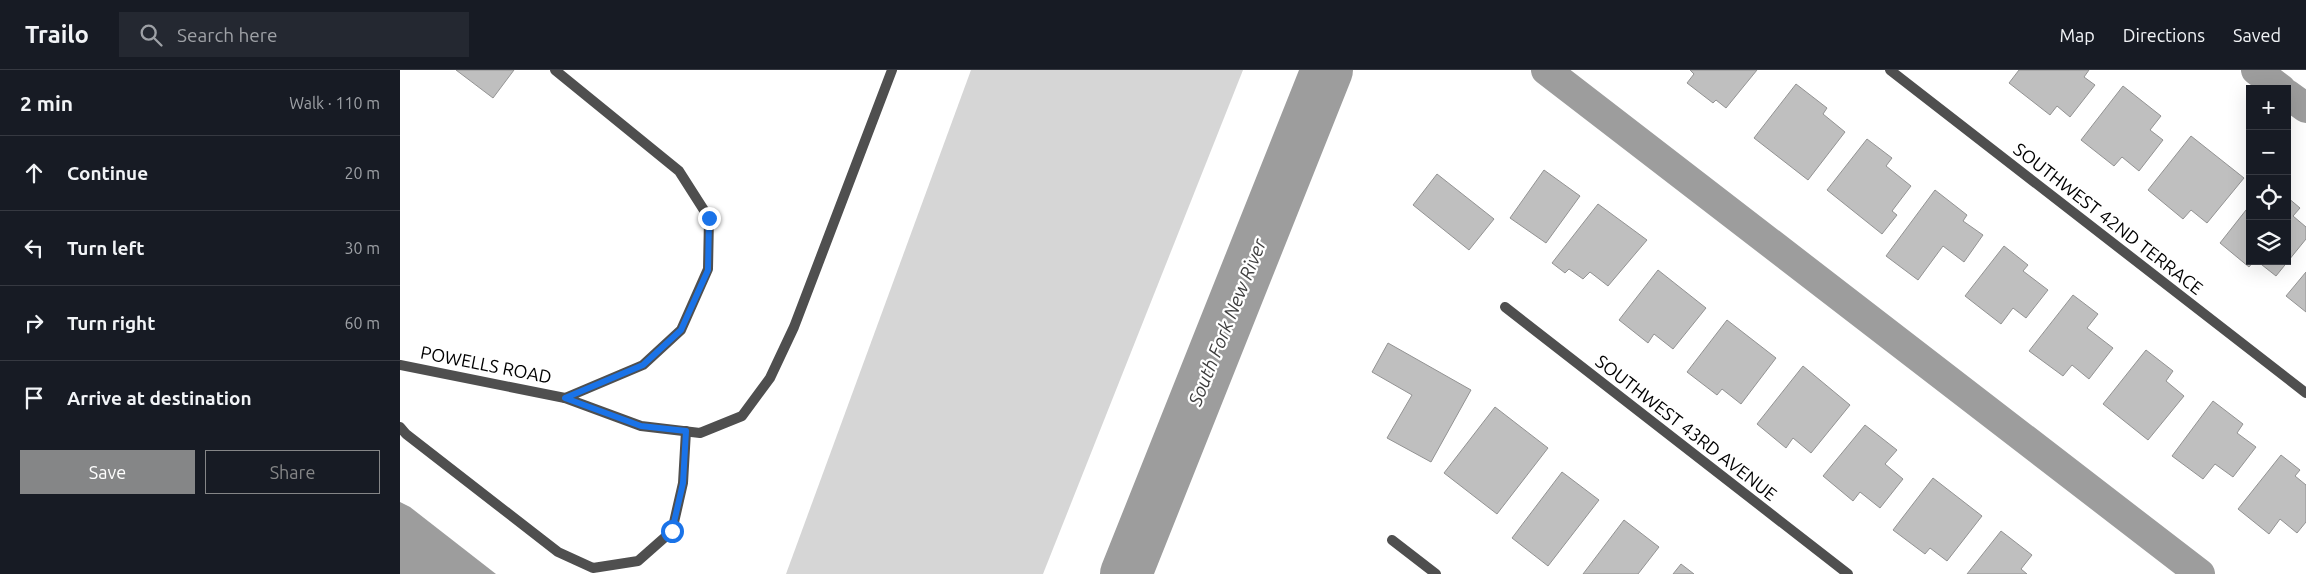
<!DOCTYPE html>
<meta charset="utf-8">
<style>
body{margin:0;font-family:Ubuntu,sans-serif;background:#242831;color:#f1f3f6}
.controls{position:absolute;right:15px;top:15px;display:grid;overflow:hidden;border-radius:0px;box-shadow:0 5px 20px #0002}
.controls button{width:45px;height:45px;display:grid;place-items:center;padding:0;border:0;border-bottom:1px solid #363941;background:#171b24;color:#f1f3f6;font:25px sans-serif}
.stop{position:absolute;width:15px;height:15px;margin:-11px;border:4px solid #1a73e8;border-radius:50%;background:#fff}
.stop.end{background:#1a73e8;border-color:#fff;box-shadow:0 1px 5px #0008}
.list{margin:0;padding:0;list-style:none}
h2{display:flex;justify-content:space-between;align-items:center;height:65px;margin:0;padding:0 20px;font-size:21px}
h2 small{font-size:16px;font-weight:400;color:#9ea1a6}
.list li{display:grid;grid-template-columns:32px 1fr auto;gap:15px;align-items:center;box-sizing:border-box;height:75px;padding:0 20px;border-top:1px solid #363941}
.list b{display:block;font-size:19px;white-space:nowrap}
.list em{font-size:16px;font-style:normal;color:#9ea1a6}
.actions{display:flex;gap:10px;padding:15px 20px}
.actions a{flex:1;padding:11px 0;border:1px solid #858687;border-radius:0px;text-align:center;font-size:18px;color:#858687}
.actions .main{background:#858687;color:#fff}
.icon{flex:none;width:28px;height:28px;fill:none;stroke:currentColor;stroke-width:2;stroke-linecap:round;stroke-linejoin:round}
.map{position:relative;flex:none;width:1906px;height:504px;overflow:hidden}
header{display:flex;align-items:center;gap:30px;box-sizing:border-box;height:70px;padding:0 25px;background:#171b24;border-bottom:1px solid #363941}
header strong{font-size:24px}
nav{display:flex;gap:28px;margin-inline-start:auto;font-size:18px}
.search{width:350px;height:45px;background:#242831;display:flex;align-items:center;gap:12px;box-sizing:border-box;padding:0 18px;border-radius:0px;color:#9ea1a6;font-size:19px}
main{display:flex}
aside{flex:1;background:#171b24}
.map>svg:first-child{display:block}
.green{fill:#d6d6d6}
.water{fill:#9d9d9d}
.lines{fill:none;stroke-linecap:round;stroke-linejoin:round}
.canal{stroke:#9d9d9d;stroke-width:30}
.river{stroke:#9d9d9d;stroke-width:52}
.building{fill:#bfbfbf;stroke:#939393}
.lane{stroke:#4f4f4f;stroke-width:10}
.street{stroke:#4f4f4f;stroke-width:10}
.route{stroke:#1a73e8;stroke-width:6}
.labels{text-anchor:middle;stroke-width:4.5;stroke-linejoin:round;paint-order:stroke}
.street-label{font-size:18px;fill:#000;stroke:#fff}
.water-label{font-size:19px;font-style:italic;fill:#3e3e3e;stroke:#fff}
</style>
<header>
<strong>Trailo</strong>
<div class="search"><svg class="icon" aria-label="search" viewBox="0 0 24 24"><circle cx="10" cy="10" r="6"/><path d="M15 15l6 6"/></svg>Search here</div>
<nav><a>Map</a><a>Directions</a><a>Saved</a></nav>
</header>
<main>
<aside>
<h2>2 min<small>Walk · 110 m</small></h2>
<ul class="list">
<li><svg class="icon" aria-label="ahead" viewBox="0 0 24 24"><path d="M12 20V5M6 11l6-6 6 6"/></svg><div><b>Continue</b></div><em>20 m</em></li>
<li><svg class="icon" aria-label="left" viewBox="0 0 24 24"><path d="M17 20v-9H6M10 6l-5 5 5 5"/></svg><div><b>Turn left</b></div><em>30 m</em></li>
<li><svg class="icon" aria-label="right" viewBox="0 0 24 24"><path d="M7 20v-9h11M14 6l5 5-5 5"/></svg><div><b>Turn right</b></div><em>60 m</em></li>
<li><svg class="icon" aria-label="arrive" viewBox="0 0 24 24"><path d="M6 21V4h12l-3 4 3 4H6"/></svg><div><b>Arrive at destination</b></div></li>
</ul>
<div class="actions"><a class="main">Save</a><a>Share</a></div>
</aside>
<div class="map">
<svg width="1906" height="504" viewBox="0 0 1906 504">
<rect width="100%" height="100%" fill="#fff"/>
<!-- green -->
<path class="green" d="M 571,0 L 843,0 L 643,504 L 386,504 Z"/>
<!-- water -->
<path class="water" d="M 0,432 L 10,437 L 96,504 L 0,504 Z"/>
<g class="lines">
<!-- canal -->
<g class="canal">
<path d="M 1146,0 L 1800,504"/>
<path d="M 1856,0 L 1881,19"/>
<path d="M 1887,24 L 1906,38"/>
</g>
<!-- river -->
<path class="river" d="M 726,504 L 927,0"/>
</g>
<!-- building -->
<g class="building">
<path d="M 56,0 L 114,0 L 93,28 Z"/>
<path d="M 1290,0 L 1357,0 L 1326,38 L 1316,30 L 1313,33 L 1287,13 L 1294,4 Z"/>
<path d="M 1619,0 L 1689,0 L 1684,7 L 1695,15 L 1670,47 L 1657,36 L 1650,45 L 1609,13 Z"/>
<path d="M 1396,14 L 1427,38 L 1423,44 L 1445,62 L 1408,110 L 1354,68 Z"/>
<path d="M 1723,16 L 1761,46 L 1750,60 L 1763,70 L 1739,101 L 1722,87 L 1714,96 L 1681,70 Z"/>
<path d="M 1791,66 L 1844,108 L 1807,153 L 1791,140 L 1783,149 L 1748,120 Z"/>
<path d="M 1467,69 L 1492,88 L 1486,96 L 1511,116 L 1492,141 L 1497,145 L 1482,164 L 1427,120 Z"/>
<path d="M 1144,100 L 1180,126 L 1146,173 L 1110,148 Z"/>
<path d="M 1037,104 L 1094,149 L 1069,180 L 1013,135 Z"/>
<path d="M 1535,120 L 1567,145 L 1563,151 L 1583,165 L 1564,192 L 1543,176 L 1518,210 L 1486,186 Z"/>
<path d="M 1887,127 L 1900,138 L 1893,146 L 1906,157 L 1906,169 L 1876,206 L 1857,191 L 1887,191 Z"/>
<path d="M 1198,134 L 1247,170 L 1208,216 L 1190,202 L 1183,209 L 1169,199 L 1165,203 L 1152,193 Z"/>
<path d="M 1850,135 L 1850,191 L 1854,191 L 1849,197 L 1820,173 Z"/>
<path d="M 1604,176 L 1628,195 L 1623,201 L 1648,220 L 1626,248 L 1613,238 L 1601,254 L 1565,226 Z"/>
<path d="M 1258,200 L 1306,238 L 1273,279 L 1254,264 L 1248,273 L 1219,250 Z"/>
<path d="M 1906,202 L 1906,242 L 1886,226 Z"/>
<path d="M 1673,225 L 1698,244 L 1687,258 L 1713,278 L 1689,309 L 1672,295 L 1663,306 L 1629,281 Z"/>
<path d="M 1327,250 L 1376,288 L 1341,334 L 1322,319 L 1317,325 L 1287,302 Z"/>
<path d="M 988,273 L 1071,320 L 1031,392 L 987,368 L 1012,325 L 972,302 Z"/>
<path d="M 1746,280 L 1773,301 L 1766,311 L 1784,326 L 1748,370 L 1703,334 Z"/>
<path d="M 1403,296 L 1450,335 L 1411,383 L 1393,368 L 1386,378 L 1357,354 Z"/>
<path d="M 1813,331 L 1843,354 L 1837,363 L 1856,377 L 1833,407 L 1815,394 L 1803,409 L 1772,386 Z"/>
<path d="M 1095,337 L 1148,378 L 1097,444 L 1044,403 Z"/>
<path d="M 1465,355 L 1497,380 L 1485,394 L 1503,409 L 1480,438 L 1460,422 L 1453,431 L 1423,406 Z"/>
<path d="M 1881,385 L 1900,400 L 1895,406 L 1906,415 L 1906,452 L 1897,463 L 1880,449 L 1869,464 L 1838,439 Z"/>
<path d="M 1162,402 L 1199,430 L 1148,496 L 1112,468 Z"/>
<path d="M 1533,408 L 1582,446 L 1547,491 L 1530,478 L 1525,484 L 1493,460 Z"/>
<path d="M 1224,450 L 1259,477 L 1238,504 L 1183,504 Z"/>
<path d="M 1601,461 L 1632,485 L 1621,499 L 1627,504 L 1567,504 Z"/>
<path d="M 1281,494 L 1294,504 L 1273,504 Z"/>
</g>
<g class="lines">
<!-- lane -->
<g class="lane">
<path d="M 155,0 L 279,101 L 309,148 L 308,199 L 281,260 L 243,295 L 165,328 L 241,356 L 300,363 L 342,346 L 370,308 L 394,257 L 492,0"/>
<path d="M 0,357 L 6,364 L 158,482 L 193,498 L 238,491 L 272,461 L 283,413 L 286,361"/>
</g>
<!-- street -->
<g class="street">
<path d="M 1490,0 L 1906,323"/>
<path d="M 1105,237 L 1448,504"/>
<path d="M 0,295 L 165,328"/>
<path d="M 992,470 L 1036,504"/>
</g>
</g>
<g class="lines">
<!-- route -->
<path class="route" d="M 272,461 L 283,413 L 286,361 L 241,356 L 165,328 L 243,295 L 281,260 L 308,200 L 309,148"/>
</g>
<g class="labels">
<!-- street labels -->
<g class="street-label">
<text transform="translate(1708 149) rotate(38)" y="6">SOUTHWEST 42ND TERRACE</text>
<text transform="translate(86 295) rotate(11)" y="6">POWELLS ROAD</text>
<text transform="translate(1286 358) rotate(38)" y="6">SOUTHWEST 43RD AVENUE</text>
</g>
<!-- water labels -->
<g class="water-label">
<text transform="translate(827 252) rotate(-68)" y="7">South Fork New River</text>
</g>
</g>
</svg>
<div class="controls">
<button>+</button>
<button>−</button>
<button><svg class="icon" aria-label="locate" viewBox="0 0 24 24"><circle cx="12" cy="12" r="6"/><path d="M12 2v4M12 18v4M2 12h4M18 12h4"/></svg></button>
<button><svg class="icon" aria-label="layers" viewBox="0 0 24 24"><path d="M12 4l9 5-9 5-9-5zM3 14l9 5 9-5"/></svg></button>
</div>
<div class="stop" style="left:272px;top:461px"></div>
<div class="stop end" style="left:309px;top:148px"></div>
</div>
</main>
